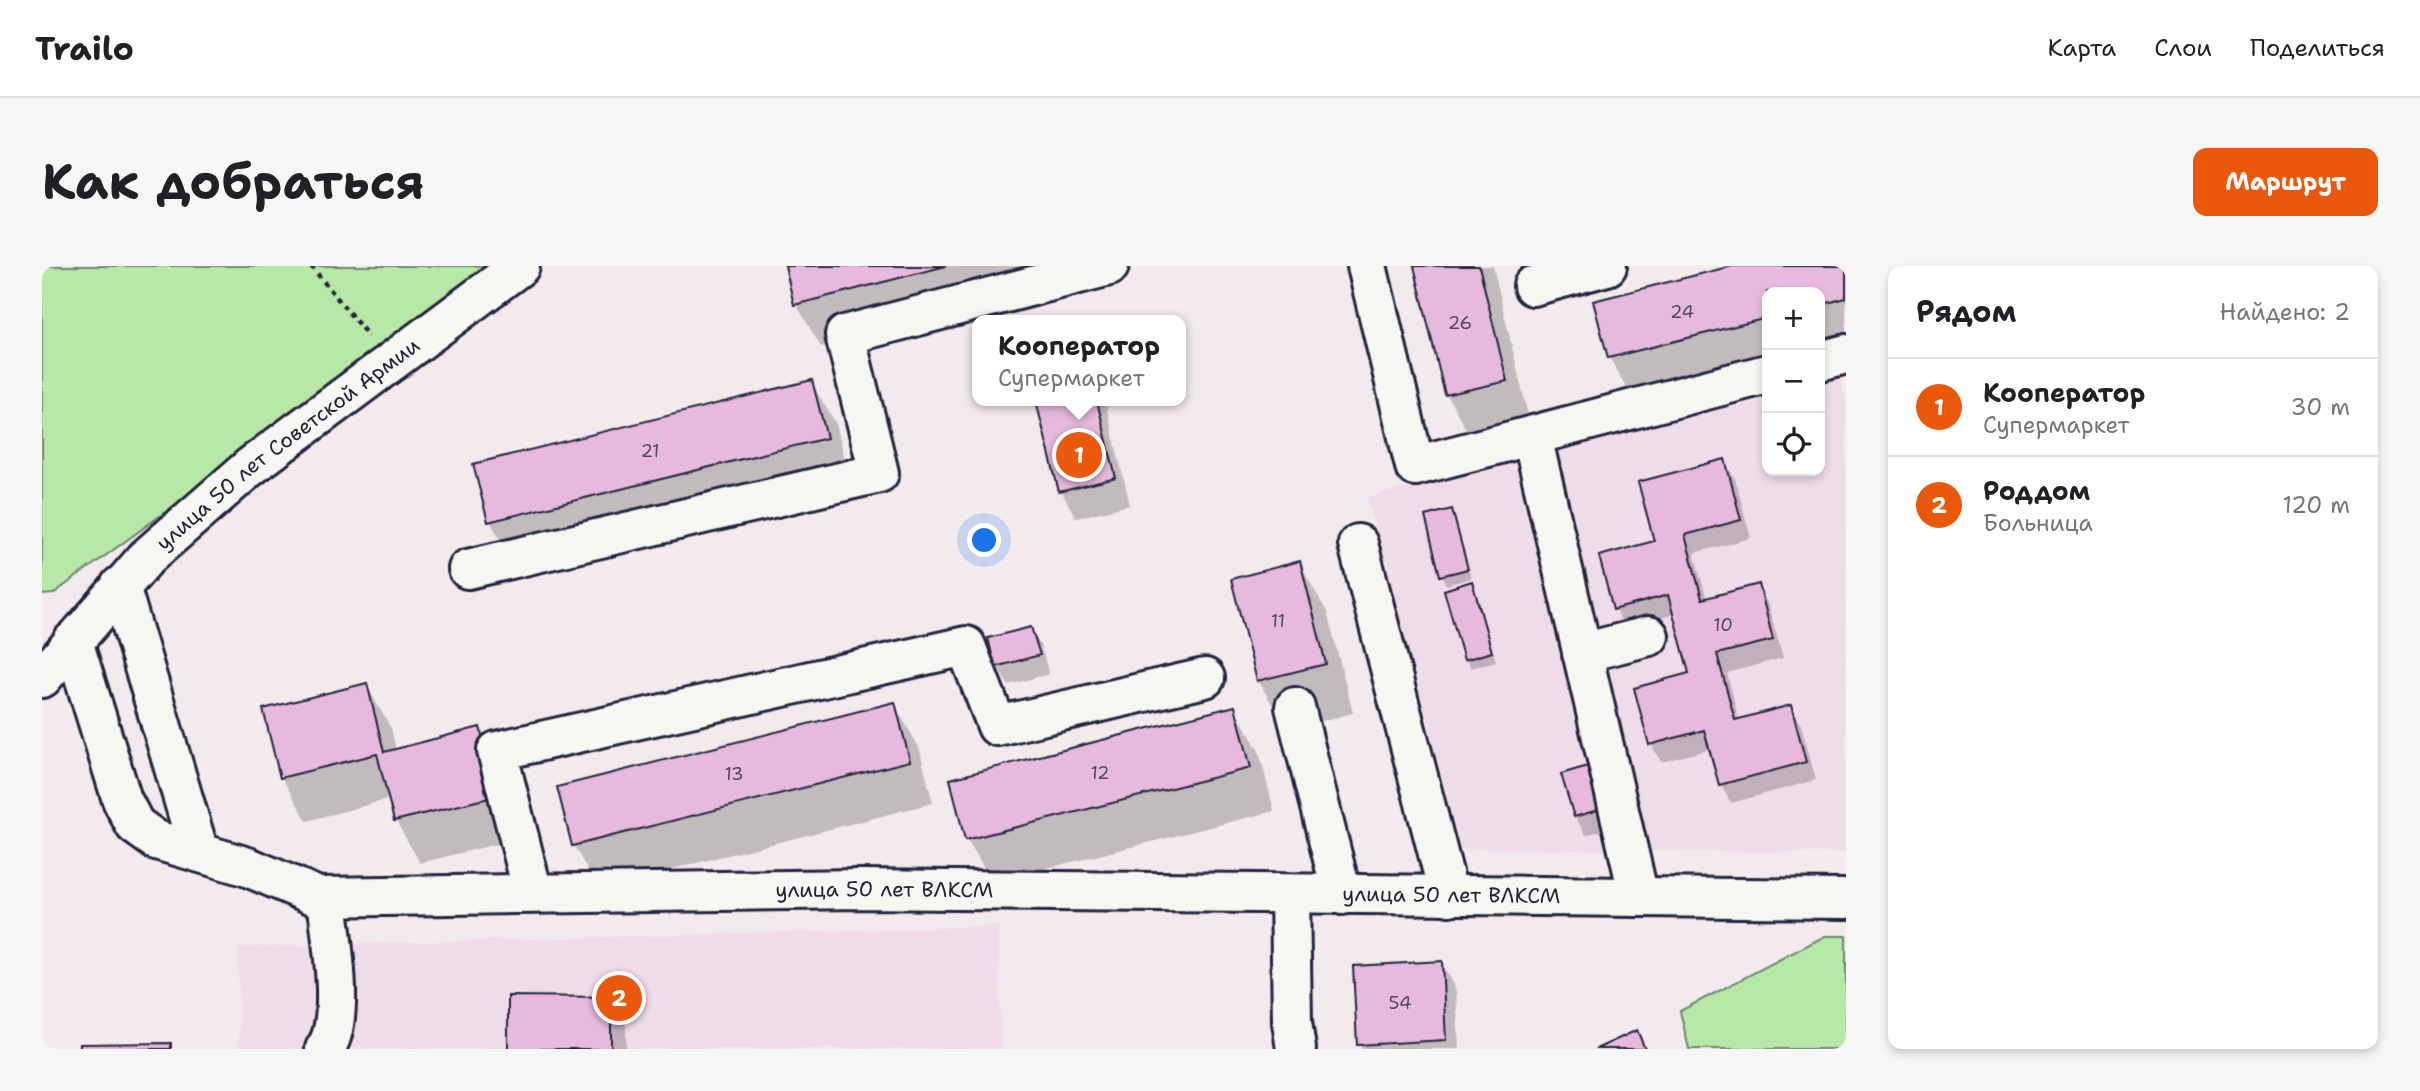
<!DOCTYPE html>
<html lang="ru">
<meta charset="utf-8">
<style>
body{margin:0;font-family:"Shantell Sans",sans-serif;background:#f6f6f6;color:#202124}
.controls{position:absolute;right:21px;top:21px;display:grid;overflow:hidden;border-radius:14px;box-shadow:0 4px 10px #0003}
.controls button{width:63px;height:63px;display:grid;place-items:center;padding:0;border:0;border-bottom:2px solid #e0e0e0;background:#fff;color:#202124;font:35px sans-serif}
.you{position:absolute;left:943px;top:275px;width:24px;height:24px;margin:-18px;border:5px solid #fff;border-radius:50%;background:#1a73e8;box-shadow:0 0 0 10px #1a73e833}
.badge{display:grid;place-items:center;width:46px;height:46px;border-radius:50%;background:#ea580c;color:#fff;font-size:23px;font-weight:700}
.pin{position:absolute;translate:-50% -50%;border:4px solid #fff;box-shadow:0 2px 7px #0006}
.popup{position:absolute;left:930px;top:49px;width:214px;height:91px;box-sizing:border-box;display:grid;place-content:center;border-radius:14px;background:#fff;filter:drop-shadow(0 2px 5px #0005);font-size:23px;white-space:nowrap;color:#757577}
.popup b{font-size:26px;color:#202124}
.popup::after{content:'';position:absolute;left:50%;top:100%;margin-left:-14px;border:14px solid transparent;border-top-color:#fff}
.list{margin:0;padding:0;list-style:none}
h2{display:flex;justify-content:space-between;align-items:center;height:91px;margin:0;padding:0 28px;font-size:30px}
h2 small{font-size:23px;font-weight:400;color:#757577}
.list li{display:grid;grid-template-columns:46px 1fr auto;gap:21px;align-items:center;box-sizing:border-box;height:98px;padding:0 28px;border-top:2px solid #e0e0e0}
.list b{display:block;font-size:26px;white-space:nowrap}
.list p{margin:0;font-size:23px;white-space:nowrap;color:#757577}
.list em{font-size:23px;font-style:normal;color:#757577}
.icon{flex:none;width:38px;height:38px;fill:none;stroke:currentColor;stroke-width:2;stroke-linecap:round;stroke-linejoin:round}
.map{position:relative;flex:none;width:1804px;height:783px;overflow:hidden;border-radius:14px}
header{display:flex;align-items:center;gap:42px;box-sizing:border-box;height:98px;padding:0 35px;background:#fff;border-bottom:2px solid #e0e0e0}
header strong{font-size:33px}
nav{display:flex;gap:38px;margin-inline-start:auto;font-size:24px}
.intro{display:flex;align-items:center;justify-content:space-between;box-sizing:border-box;height:168px;padding:0 42px}
h1{margin:0;font-size:49px}
.button{padding:18px 32px;border-radius:14px;background:#ea580c;color:#fff;font-size:24px;font-weight:700}
main{display:flex;gap:42px;padding:0 42px}
aside{flex:1;background:#fff;border-radius:14px;box-shadow:0 4px 10px #0003}
.map>svg:first-child{display:block}
.built{fill:#efdce9}
.green{fill:#b8e8a7;stroke:#6d8571;stroke-width:2}
.shadow{fill:#0003}
.building{fill:#e7badd;stroke:#22223b;stroke-width:2}
.lines{fill:none;stroke-linecap:round;stroke-linejoin:round}
.minor-casing{stroke:#22223b;stroke-width:44}
.path{stroke:#22223b;stroke-width:4.5;stroke-dasharray:5 5;stroke-linecap:butt}
.minor{stroke:#f6f6f2;stroke-width:38}
.labels{text-anchor:middle;stroke-width:7;stroke-linejoin:round;paint-order:stroke}
.number-label{font-size:18px;fill:#534864}
.street-label{font-size:21px;fill:#22223b;stroke:#f6f6f2}
</style>
<header>
<strong>Trailo</strong>
<nav><a>Карта</a><a>Слои</a><a>Поделиться</a></nav>
</header>
<div class="intro"><h1>Как добраться</h1><a class="button">Маршрут</a></div>
<main>
<div class="map">
<svg width="1804" height="783" viewBox="0 0 1804 783">
<rect width="100%" height="100%" fill="#f3eaee"/>
<filter id="ink" filterUnits="userSpaceOnUse"><feTurbulence type="fractalNoise" baseFrequency=".0143" numOctaves="2"/><feDisplacementMap in="SourceGraphic" scale="14" xChannelSelector="R" yChannelSelector="G"/><feConvolveMatrix kernelMatrix="1 2 1 2 8 2 1 2 1" color-interpolation-filters="sRGB"/></filter>
<g filter="url(#ink)">
<!-- built -->
<g class="built">
<path d="M 1797,106 L 1804,133 L 1804,587 L 1419,583 L 1325,232 L 1725,125 L 1725,205 L 1778,205 L 1778,111 Z"/>
<path d="M 957,660 L 959,783 L 197,783 L 196,681 Z"/>
</g>
<!-- green -->
<g class="green">
<path d="M 0,0 L 460,0 L 11,328 L 0,329 Z"/>
<path d="M 1783,670 L 1804,670 L 1804,783 L 1647,783 L 1638,745 Z"/>
</g>
<!-- shadow -->
<g class="shadow">
<path d="M 744,0 L 1094,0 L 779,81 L 754,38 Z"/>
<path d="M 1374,0 L 1451,0 L 1488,158 L 1429,172 L 1405,129 Z"/>
<path d="M 1697,0 L 1804,0 L 1804,81 L 1778,88 L 1778,26 L 1725,26 L 1725,101 L 1592,134 L 1567,91 Z"/>
<path d="M 769,116 L 794,158 L 808,215 L 472,298 L 448,255 Z"/>
<path d="M 996,135 L 1063,135 L 1088,239 L 1034,252 L 1019,225 Z"/>
<path d="M 1682,195 L 1693,213 L 1709,272 L 1652,287 L 1665,334 L 1716,320 L 1726,339 L 1741,392 L 1685,407 L 1697,455 L 1748,441 L 1759,459 L 1774,514 L 1689,537 L 1679,519 L 1669,483 L 1619,496 L 1609,478 L 1649,408 L 1633,348 L 1583,362 L 1573,343 L 1614,276 Z"/>
<path d="M 1409,245 L 1429,312 L 1404,319 L 1385,252 Z"/>
<path d="M 1257,297 L 1285,346 L 1311,447 L 1245,464 L 1216,414 Z"/>
<path d="M 1429,317 L 1454,395 L 1429,402 L 1424,393 Z"/>
<path d="M 989,363 L 999,381 L 1007,408 L 966,419 L 955,400 Z"/>
<path d="M 324,419 L 349,462 L 354,484 L 437,463 L 462,506 L 479,572 L 378,597 L 354,555 L 348,533 L 265,555 L 240,512 L 223,445 Z"/>
<path d="M 852,438 L 877,481 L 891,537 L 556,622 L 531,579 Z"/>
<path d="M 1192,442 L 1217,485 L 1232,545 L 950,616 L 925,573 Z"/>
<path d="M 1545,502 L 1555,520 L 1568,562 L 1544,569 L 1533,551 Z"/>
<path d="M 1399,697 L 1414,724 L 1417,783 L 1320,783 L 1317,778 Z"/>
<path d="M 568,732 L 584,759 L 584,783 L 468,783 Z"/>
</g>
<!-- building -->
<g class="building">
<path d="M 743,0 L 904,0 L 752,39 Z"/>
<path d="M 1372,0 L 1437,0 L 1465,115 L 1403,129 Z"/>
<path d="M 1690,0 L 1804,0 L 1804,32 L 1778,39 L 1778,26 L 1725,26 L 1725,52 L 1566,92 L 1551,35 Z"/>
<path d="M 770,114 L 785,172 L 446,256 L 431,198 Z"/>
<path d="M 994,135 L 1055,135 L 1074,212 L 1017,226 Z"/>
<path d="M 1683,193 L 1699,254 L 1643,269 L 1660,333 L 1717,318 L 1731,374 L 1675,388 L 1693,454 L 1749,439 L 1764,496 L 1677,519 L 1662,464 L 1607,479 L 1592,422 L 1647,407 L 1626,329 L 1571,344 L 1557,290 L 1612,275 L 1596,216 Z"/>
<path d="M 1410,243 L 1426,303 L 1398,310 L 1383,250 Z"/>
<path d="M 1258,295 L 1284,398 L 1215,415 L 1189,313 Z"/>
<path d="M 1430,315 L 1450,386 L 1422,394 L 1402,324 Z"/>
<path d="M 989,361 L 998,389 L 953,401 L 946,372 Z"/>
<path d="M 325,417 L 342,486 L 438,461 L 455,530 L 352,555 L 335,488 L 238,512 L 221,443 Z"/>
<path d="M 853,436 L 868,495 L 530,580 L 515,521 Z"/>
<path d="M 1193,440 L 1209,502 L 923,574 L 908,513 Z"/>
<path d="M 1546,500 L 1559,543 L 1532,551 L 1519,508 Z"/>
<path d="M 1400,695 L 1404,774 L 1315,779 L 1311,700 Z"/>
<path d="M 466,730 L 569,731 L 569,783 L 466,783 Z"/>
<path d="M 1595,764 L 1603,783 L 1554,783 Z"/>
<path d="M 129,777 L 129,783 L 38,783 L 38,778 Z"/>
</g>
<g class="lines">
<defs>
<g id="minor">
<path d="M 1325,0 L 1373,200 L 1725,108"/>
<path d="M 1491,20 L 1565,0"/>
<path d="M 1778,95 L 1804,88"/>
<path d="M 1490,170 L 1597,631"/>
<path d="M 1316,278 L 1407,630"/>
<path d="M 426,303 L 837,207 L 803,69 L 1067,0"/>
<path d="M 78,320 L 157,586"/>
<path id="s1" d="M 31,375 L 80,534 L 93,559 L 114,574 L 206,601 L 276,631 L 818,623 L 1804,633"/>
<path d="M 1540,387 L 1607,370"/>
<path id="s2" d="M 0,412 L 105,291 L 208,201 L 478,0"/>
<path d="M 1253,441 L 1300,629"/>
<path d="M 491,627 L 455,485 L 924,380 L 955,460 L 1163,412"/>
<path d="M 1248,628 L 1250,756 L 1254,783"/>
<path d="M 283,783 C 305,753 288,668 285,631"/>
</g>
</defs>
<!-- minor casing -->
<use href="#minor" class="minor-casing"/>
<!-- path -->
<path class="path" d="M 269,0 L 326,70"/>
<!-- minor -->
<use href="#minor" class="minor"/>
</g>
</g>
<g class="labels">
<!-- number labels -->
<g class="number-label">
<text x="1640" y="52">24</text>
<text x="1418" y="63">26</text>
<text x="608" y="191">21</text>
<text x="1236" y="361">11</text>
<text x="1681" y="365">10</text>
<text x="1058" y="513">12</text>
<text x="692" y="514">13</text>
<text x="1358" y="743">54</text>
</g>
<!-- street labels -->
<g class="street-label">
<text dy="7" stroke="none"><textPath href="#s2" startOffset="341">улица 50 лет Советской Армии</textPath></text>
<text dy="7" stroke="none"><textPath href="#s1" startOffset="959">улица 50 лет ВЛКСМ</textPath></text>
<text dy="7" stroke="none"><textPath href="#s1" startOffset="1526">улица 50 лет ВЛКСМ</textPath></text>
</g>
</g>
</svg>
<div class="controls">
<button>+</button>
<button>−</button>
<button><svg class="icon" aria-label="locate" viewBox="0 0 24 24"><circle cx="12" cy="12" r="6"/><path d="M12 2v4M12 18v4M2 12h4M18 12h4"/></svg></button>
</div>
<div class="you"></div>
<div class="pin badge" style="left:1037px;top:189px">1</div>
<div class="popup"><b>Кооператор</b>Супермаркет</div>
<div class="pin badge" style="left:577px;top:732px">2</div>
</div>
<aside>
<h2>Рядом<small>Найдено: 2</small></h2>
<ul class="list">
<li><span class="badge">1</span><div><b>Кооператор</b><p>Супермаркет</p></div><em>30 m</em></li>
<li><span class="badge">2</span><div><b>Роддом</b><p>Больница</p></div><em>120 m</em></li>
</ul>
</aside>
</main>
